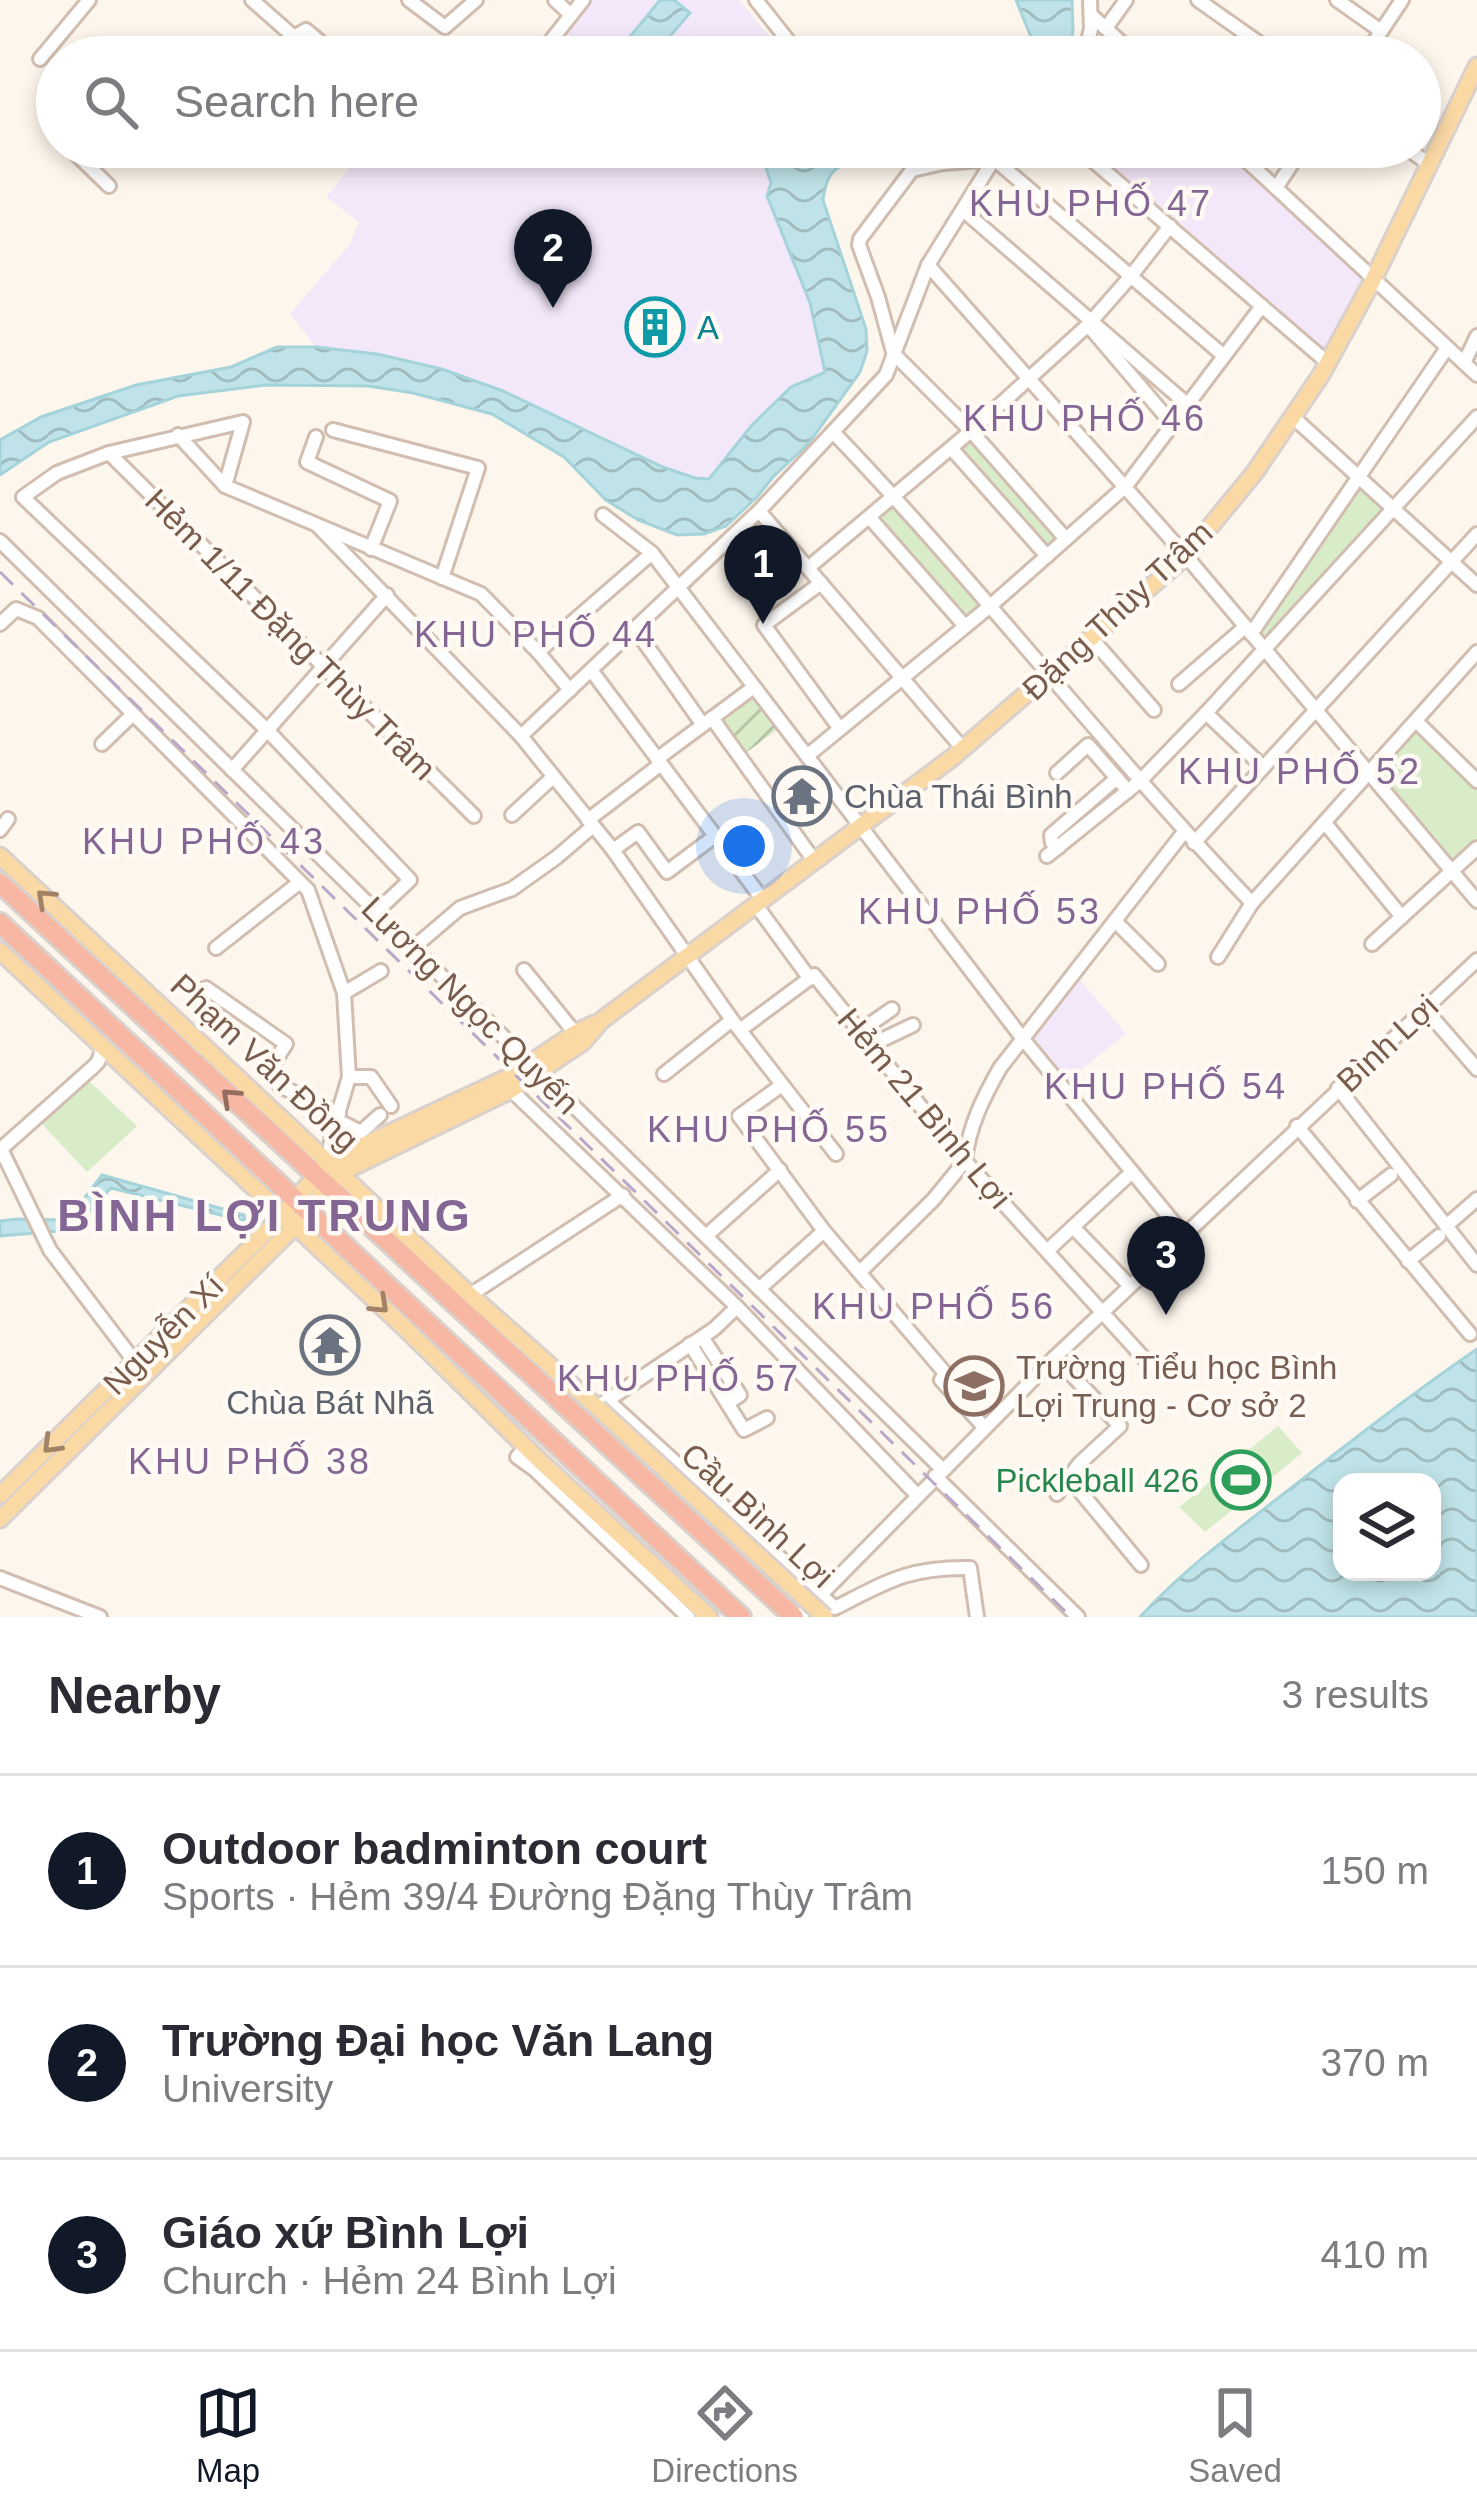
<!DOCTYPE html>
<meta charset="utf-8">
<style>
body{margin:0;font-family:Arial,sans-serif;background:#f7f7f7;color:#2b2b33}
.controls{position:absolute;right:36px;bottom:36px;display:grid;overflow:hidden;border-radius:24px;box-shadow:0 6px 18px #0003}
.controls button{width:108px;height:108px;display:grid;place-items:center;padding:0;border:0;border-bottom:3px solid #e1e1e2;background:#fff;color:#2b2b33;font:60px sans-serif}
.you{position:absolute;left:744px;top:846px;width:42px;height:42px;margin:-30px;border:9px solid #fff;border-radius:50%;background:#1a73e8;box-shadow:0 0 0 18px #1a73e833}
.badge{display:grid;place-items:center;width:78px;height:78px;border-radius:50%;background:#111827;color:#fff;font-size:39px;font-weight:700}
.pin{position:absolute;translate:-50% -99px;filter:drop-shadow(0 3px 6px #0008)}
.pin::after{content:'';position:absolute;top:63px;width:42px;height:36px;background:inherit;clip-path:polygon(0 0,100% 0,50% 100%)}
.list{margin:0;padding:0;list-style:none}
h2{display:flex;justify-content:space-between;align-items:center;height:156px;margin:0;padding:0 48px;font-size:51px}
h2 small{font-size:39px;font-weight:400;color:#7c7c81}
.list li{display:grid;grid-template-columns:78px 1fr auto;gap:36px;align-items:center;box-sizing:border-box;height:192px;padding:0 48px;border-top:3px solid #e1e1e2}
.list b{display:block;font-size:45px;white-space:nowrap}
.list p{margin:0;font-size:39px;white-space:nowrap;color:#7c7c81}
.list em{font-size:39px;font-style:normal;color:#7c7c81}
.icon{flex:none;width:66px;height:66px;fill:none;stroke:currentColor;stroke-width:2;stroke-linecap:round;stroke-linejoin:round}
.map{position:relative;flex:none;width:1477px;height:1617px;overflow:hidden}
.search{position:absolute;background:#fff;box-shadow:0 6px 18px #0003;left:36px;right:36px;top:36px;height:132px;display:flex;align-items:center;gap:30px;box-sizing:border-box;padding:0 42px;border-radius:66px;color:#7c7c81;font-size:45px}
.sheet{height:732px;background:#fff}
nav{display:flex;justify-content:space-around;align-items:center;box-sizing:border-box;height:168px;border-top:3px solid #e1e1e2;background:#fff;font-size:33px;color:#7c7c81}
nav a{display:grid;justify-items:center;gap:6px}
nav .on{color:#111827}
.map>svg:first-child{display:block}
.education{fill:#f3e8fa}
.park{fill:#d8ecc9}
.garden{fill:url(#garden-furrows)}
.water{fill:url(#water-waves);stroke:#a5d3da;stroke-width:3;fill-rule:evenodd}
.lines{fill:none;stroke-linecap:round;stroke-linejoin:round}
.minor-casing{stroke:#d1beb0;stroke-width:18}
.major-casing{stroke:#dad1cd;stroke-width:21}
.highway-casing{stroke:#dad1cd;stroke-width:24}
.minor{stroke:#fff;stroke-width:12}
.major{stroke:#fbd9a5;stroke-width:15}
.highway{stroke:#f7b7a3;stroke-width:18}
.rail{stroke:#b9a8c9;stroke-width:3;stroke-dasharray:18 12;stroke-linecap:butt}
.major-bridge-casing{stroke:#dad1cd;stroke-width:21;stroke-linecap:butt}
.major-bridge{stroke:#fbd9a5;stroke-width:15}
.oneway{stroke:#a18267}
.oneway2{stroke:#936e5e}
.labels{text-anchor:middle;stroke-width:9;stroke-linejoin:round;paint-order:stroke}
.culture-label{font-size:33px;fill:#0d838f;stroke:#fffaf3;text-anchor:start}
.street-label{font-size:33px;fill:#7a5c4d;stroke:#fffaf3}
.worship-label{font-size:33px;fill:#5b616d;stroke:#fffaf3;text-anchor:start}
.education-label{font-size:33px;fill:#785e54;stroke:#fffaf3;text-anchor:start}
.leisure-label{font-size:33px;fill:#27864d;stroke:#fffaf3;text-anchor:end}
.neighbourhood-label{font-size:36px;letter-spacing:3px;fill:#846695;stroke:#fffaf3}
.district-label{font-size:45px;font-weight:bold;letter-spacing:3px;fill:#846695;stroke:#fffaf3}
</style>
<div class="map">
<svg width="1477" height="1617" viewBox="0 0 1477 1617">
<defs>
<pattern id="garden-furrows" width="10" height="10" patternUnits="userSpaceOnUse" patternTransform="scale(3)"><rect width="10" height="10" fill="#d8ecc9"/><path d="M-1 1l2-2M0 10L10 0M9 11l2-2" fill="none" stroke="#b4c2a5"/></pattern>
<pattern id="water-waves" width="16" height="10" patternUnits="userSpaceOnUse" patternTransform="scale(3)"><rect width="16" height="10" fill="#bfe3e8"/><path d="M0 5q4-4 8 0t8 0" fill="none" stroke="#a0bbbe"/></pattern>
</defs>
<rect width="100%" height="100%" fill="#fdf6ec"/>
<!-- education -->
<g class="education">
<path d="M 589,0 L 739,0 L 787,57 L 542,57 Z"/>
<path d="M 367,147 L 433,147 L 453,164 L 468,147 L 768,147 L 762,156 L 771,184 L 767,196 L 810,303 L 825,373 L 791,387 L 753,425 L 709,479 L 695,478 L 663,467 L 586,428 L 442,369 L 377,354 L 316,347 L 290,314 L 350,244 L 359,222 L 326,197 Z"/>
<path d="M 1086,147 L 1222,147 L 1364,280 L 1325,351 Z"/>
<path d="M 1079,979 L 1126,1034 L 1064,1083 L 1031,1040 Z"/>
<path d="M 969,1353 L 1006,1392 L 978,1419 L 943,1380 Z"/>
</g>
<!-- park -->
<g class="park">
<path d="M 965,442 L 971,442 L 1053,535 L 1054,541 L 1048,546 L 1044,545 L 960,451 Z"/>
<path d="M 1362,488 L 1383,507 L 1382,513 L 1265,638 L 1260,633 L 1261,627 L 1356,490 Z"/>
<path d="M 887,507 L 894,509 L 978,605 L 978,611 L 969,619 L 963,618 L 878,520 L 878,515 Z"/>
<path d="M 1419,733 L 1477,789 L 1477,841 L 1455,863 L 1450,862 L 1378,777 L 1376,772 L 1412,734 Z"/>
<path d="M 89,1081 L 137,1126 L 87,1172 L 42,1124 Z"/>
<path d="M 1278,1426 L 1302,1453 L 1205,1532 L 1179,1507 Z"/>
</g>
<!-- garden -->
<path class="garden" d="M 753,689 L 781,727 L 740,757 L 713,717 Z"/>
<!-- water -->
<g class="water">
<path d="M 660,0 L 674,0 L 690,13 L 652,57 L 629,38 Z"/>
<path d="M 1016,0 L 1072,0 L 1073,31 L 1066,57 L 1014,57 L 1019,43 L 1031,37 Z"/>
<path d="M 768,147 L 930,147 C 913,151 897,156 880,158 C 847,164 828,159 823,200 L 866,329 L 867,351 L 860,372 L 809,443 L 773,477 L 757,497 L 726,526 L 704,534 L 677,535 L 638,520 L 606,500 L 564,457 L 492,414 L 413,393 L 368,386 L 267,385 L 178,396 L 49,442 L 0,475 L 0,440 L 41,417 L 136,385 L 231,367 L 277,347 L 316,347 L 377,354 L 442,369 L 503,391 L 663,467 L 695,478 L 709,479 L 752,425 L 791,387 L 825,372 L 810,303 L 767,196 L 771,183 L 762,156 Z"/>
<path d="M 102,1175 L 244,1215 L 245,1221 L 111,1188 L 71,1230 L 0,1236 L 0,1221 L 18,1219 L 61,1220 L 83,1200 Z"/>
<path d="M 1477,1349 L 1477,1617 L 1140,1617 C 1182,1571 1233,1533 1282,1495 C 1346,1445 1410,1395 1477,1349 ZM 1342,1482 L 1432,1482 L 1432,1572 L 1342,1572 Z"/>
</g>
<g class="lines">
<defs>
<g id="minor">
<path d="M 252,0 L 294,37 L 306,30 L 338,57"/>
<path d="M 409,0 L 445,27 L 476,0"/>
<path d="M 555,0 L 571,15"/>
<path d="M 756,0 L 801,57"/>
<path d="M 1198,0 L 1279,57"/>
<path d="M 1337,0 L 1381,31"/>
<path d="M 1091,15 L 1137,57"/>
<path d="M 1106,28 L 1126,0"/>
<path d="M 538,57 L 583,0"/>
<path d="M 858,57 L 871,48 L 877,57"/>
<path d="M 1084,57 L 1091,29 L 1090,0"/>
<path d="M 1364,57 L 1402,0"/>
<path d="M 40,59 L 89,0"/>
<path d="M 444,147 L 455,156 L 462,147"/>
<path d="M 1077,147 L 1328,363"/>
<path d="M 1232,147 L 1477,375"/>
<path d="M 1405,147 L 1429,164"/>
<path d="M 71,149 L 109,186"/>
<path d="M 994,159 L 1224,356"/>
<path d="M 1276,188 L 1303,147"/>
<path d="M 963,210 L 1188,405"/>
<path d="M 928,265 L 1186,556 L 1477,901"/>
<path d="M 1088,325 L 1173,425"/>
<path d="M 893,352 L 878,297 L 859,245 L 860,239 L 912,170 L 943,163 L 994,159"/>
<path d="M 893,353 L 971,431 L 1066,539"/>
<path d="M 1464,363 L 1477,336"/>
<path d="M 1294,418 L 1477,585"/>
<path d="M 333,430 L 478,468 L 442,578"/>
<path d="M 834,433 C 979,584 1107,751 1252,903"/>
<path d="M 178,435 L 225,486 L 481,594 L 538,652 L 652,553"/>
<path d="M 316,437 L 307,462 L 390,501 L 371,549"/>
<path d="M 951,448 L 1047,556"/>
<path d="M 109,453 L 474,816"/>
<path d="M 225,486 L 243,422 L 109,453 L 57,473 L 23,497 L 267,730 L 410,880 L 376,912"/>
<path d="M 759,511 L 963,749"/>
<path d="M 603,515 L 652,553 L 1023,1039 L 1184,1235"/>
<path d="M 870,518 L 965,626"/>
<path d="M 318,526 L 521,736 L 613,850 L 732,1020 L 836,1154"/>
<path d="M 0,541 L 942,1469"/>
<path d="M 808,568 L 971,431 L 1088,325 L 1131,276 L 1170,226"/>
<path d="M 821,583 L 764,625 L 840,729"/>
<path d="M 0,624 L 16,609 L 38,618 L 308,890 L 344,993 L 349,1077 L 332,1134 L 328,1162"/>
<path d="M 635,629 L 703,725"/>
<path d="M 1251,634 L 1447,348"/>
<path d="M 1092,639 L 1154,710"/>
<path d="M 538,652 L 570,690"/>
<path d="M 591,670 L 763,900"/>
<path d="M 1179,684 L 1245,627"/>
<path d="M 1206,713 L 1263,767"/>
<path d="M 712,718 L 815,862"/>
<path d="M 1416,721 L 1477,781"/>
<path d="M 521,736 L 759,511 L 886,375 L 928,265 L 994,159 L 1011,147"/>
<path d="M 102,744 L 133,714"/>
<path d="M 807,756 L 989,607 L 1126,486 L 1262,306"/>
<path d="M 657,759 L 754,687"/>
<path d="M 232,770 L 387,595"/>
<path d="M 1057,773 L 1088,745 L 1128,791"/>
<path d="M 512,815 L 553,777"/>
<path d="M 588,820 L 661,764"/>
<path d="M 1325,823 L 1402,917"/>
<path d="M 0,830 L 8,819"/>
<path d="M 1194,843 L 1477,534"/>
<path d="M 1059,847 L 1052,843 L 1051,835 L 1117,778"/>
<path d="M 613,850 L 638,832 L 667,872 L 715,836"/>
<path d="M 1047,856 L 1140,781 L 1206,713 L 1477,417"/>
<path d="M 756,905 L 810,979"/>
<path d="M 1115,921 L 1158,964"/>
<path d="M 1372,944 L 1477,848"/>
<path d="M 216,948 L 300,882"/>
<path d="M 413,948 L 460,908 L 512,889 L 557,857 L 593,826"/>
<path d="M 1218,957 L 1252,903 L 1477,652"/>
<path d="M 524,970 L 575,1033"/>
<path d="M 206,988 L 286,1044 L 270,1069 L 280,1086 L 339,1114"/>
<path d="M 344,993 L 381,971"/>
<path d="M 1425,1009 L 1477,1069"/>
<path d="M 740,1030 L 814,975 L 965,1161 L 1151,1366"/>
<path d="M 860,1031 L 892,1009"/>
<path d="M 871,1045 L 913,1025"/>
<path d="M 103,1047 L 98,1062 L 92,1068 L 1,1149 L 50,1250 L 135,1362"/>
<path d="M 664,1074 L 732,1020"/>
<path d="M 349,1077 L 371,1077 L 391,1106"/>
<path d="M 782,1085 L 739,1116 L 824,1231 L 945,1373 L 941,1380 L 984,1427"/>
<path d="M 1338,1088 L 1477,1265"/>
<path d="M 511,1090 L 737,1307 L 917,1495"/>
<path d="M 337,1120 L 361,1132 L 380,1115"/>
<path d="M 1297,1126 L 1470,1334"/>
<path d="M 965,1161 C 969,1126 983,1098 1000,1068 L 1184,832"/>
<path d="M 1357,1201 L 1391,1175"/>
<path d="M 1446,1226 L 1477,1199"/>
<path d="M 1073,1227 L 1130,1286"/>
<path d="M 706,1236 L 780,1170"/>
<path d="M 1047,1251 L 1132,1172"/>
<path d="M 1408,1261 L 1439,1236"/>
<path d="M 860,1272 L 933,1200 L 965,1161"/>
<path d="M 759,1289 L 824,1231"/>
<path d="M 470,1295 L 623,1195"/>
<path d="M 702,1337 L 740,1395 L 728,1403"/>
<path d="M 690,1344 L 744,1430 L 767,1418"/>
<path d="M 1055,1357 L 1120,1426 L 1079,1464 L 1057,1494"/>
<path d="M 607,1400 L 835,1608 C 888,1581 909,1567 970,1568 L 977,1617"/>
<path d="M 602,1404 L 714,1329 L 737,1307"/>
<path d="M 526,1446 L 517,1457 L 535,1470 L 688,1617"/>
<path d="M 935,1476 L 1078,1617"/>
<path d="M 1069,1478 L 1141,1565"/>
<path d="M 0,1578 L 100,1617"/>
<path d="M 799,1617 L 1055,1357 L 1477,960"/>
</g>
<g id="major">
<path d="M 0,856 L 470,1295 L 598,1408"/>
<path d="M 0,951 L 406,1329 L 540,1461 L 709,1617"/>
<path d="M 0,1495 L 280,1218 L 328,1162 L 513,1075 L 575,1033 L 594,1024"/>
<path d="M 0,1519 L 292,1229 L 340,1173 L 511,1090 L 583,1042 L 602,1020 L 953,757 L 1186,556 L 1255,472 L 1321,375 L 1373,280 L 1477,66"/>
</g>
<g id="highway">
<path d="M 0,883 L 794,1617"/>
<path d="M 0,923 L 741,1617"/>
</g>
</defs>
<!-- minor casing -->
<use href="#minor" class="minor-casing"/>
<!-- major casing -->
<use href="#major" class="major-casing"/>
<!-- highway casing -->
<use href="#highway" class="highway-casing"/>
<!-- minor -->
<use href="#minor" class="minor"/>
<!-- major -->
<use href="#major" class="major"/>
<!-- highway -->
<use href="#highway" class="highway"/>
<!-- rail -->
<path class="rail" d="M 0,572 L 1071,1617"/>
<defs>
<path id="major-bridge" d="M 598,1408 L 825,1617"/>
</defs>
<!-- major-bridge casing -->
<use href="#major-bridge" class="major-bridge-casing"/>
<!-- major-bridge -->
<use href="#major-bridge" class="major-bridge"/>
</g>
<!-- one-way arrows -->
<defs><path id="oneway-chevron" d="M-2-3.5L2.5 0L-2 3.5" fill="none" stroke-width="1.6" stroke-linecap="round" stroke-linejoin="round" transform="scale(3)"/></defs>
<g class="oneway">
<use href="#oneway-chevron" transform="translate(45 898) rotate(-137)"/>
<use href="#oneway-chevron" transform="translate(380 1305) rotate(43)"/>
<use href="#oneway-chevron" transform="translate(51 1445) rotate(135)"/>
</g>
<use class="oneway2" href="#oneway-chevron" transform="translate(230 1097) rotate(-137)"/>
<!-- icons -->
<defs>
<symbol id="building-ring" viewBox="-11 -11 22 22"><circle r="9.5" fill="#fffaf3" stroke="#0f9aa8" stroke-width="1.5"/><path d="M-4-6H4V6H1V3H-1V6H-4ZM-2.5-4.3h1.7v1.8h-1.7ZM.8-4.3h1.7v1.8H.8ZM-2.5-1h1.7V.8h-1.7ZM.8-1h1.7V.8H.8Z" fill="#0f9aa8"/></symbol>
<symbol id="temple-ring" viewBox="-11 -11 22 22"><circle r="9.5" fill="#fffaf3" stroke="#6b7280" stroke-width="1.5"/><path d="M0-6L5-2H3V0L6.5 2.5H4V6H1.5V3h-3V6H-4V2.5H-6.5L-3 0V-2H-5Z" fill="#6b7280"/></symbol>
<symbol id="school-ring" viewBox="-11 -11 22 22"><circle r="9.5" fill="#fffaf3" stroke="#8d6e63" stroke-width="1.5"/><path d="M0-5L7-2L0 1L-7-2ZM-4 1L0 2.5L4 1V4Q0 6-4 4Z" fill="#8d6e63"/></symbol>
<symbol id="stadium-ring" viewBox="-11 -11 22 22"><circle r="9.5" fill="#fffaf3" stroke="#2e9e5b" stroke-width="1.5"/><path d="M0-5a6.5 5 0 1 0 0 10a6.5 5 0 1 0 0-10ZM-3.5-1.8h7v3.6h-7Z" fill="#2e9e5b"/></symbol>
</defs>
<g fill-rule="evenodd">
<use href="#building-ring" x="622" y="294" width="66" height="66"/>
<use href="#temple-ring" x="769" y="763" width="66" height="66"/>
<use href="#temple-ring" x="297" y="1312" width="66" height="66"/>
<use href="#school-ring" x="941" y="1353" width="66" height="66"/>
<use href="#stadium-ring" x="1208" y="1447" width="66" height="66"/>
</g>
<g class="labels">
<!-- culture labels -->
<g class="culture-label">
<text x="697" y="339">A</text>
</g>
<!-- street labels -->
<g class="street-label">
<text transform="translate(1117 610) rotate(-43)" y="12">Đặng Thùy Trâm</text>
<text transform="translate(291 634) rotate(45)" y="12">Hẻm 1/11 Đặng Thùy Trâm</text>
<text transform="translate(471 1005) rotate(45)" y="12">Lương Ngọc Quyến</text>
<text transform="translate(1387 1043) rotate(-43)" y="12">Bình Lợi</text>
<text transform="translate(265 1062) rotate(43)" y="12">Phạm Văn Đồng</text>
<text transform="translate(925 1108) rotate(50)" y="12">Hẻm 21 Bình Lợi</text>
<text transform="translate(163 1334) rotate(-45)" y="12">Nguyễn Xí</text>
<text transform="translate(758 1515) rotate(43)" y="12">Cầu Bình Lợi</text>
</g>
<!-- worship labels -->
<g class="worship-label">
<text x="844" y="808">Chùa Thái Bình</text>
<text x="330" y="1414" text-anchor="middle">Chùa Bát Nhã</text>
</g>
<!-- education labels -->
<g class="education-label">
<text x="1016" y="1379">Trường Tiểu học Bình<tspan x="1016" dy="38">Lợi Trung - Cơ sở 2</tspan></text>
</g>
<!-- leisure labels -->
<g class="leisure-label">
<text x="1199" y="1492">Pickleball 426</text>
</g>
<!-- neighbourhood labels -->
<g class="neighbourhood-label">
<text x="1091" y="216">KHU PHỐ 47</text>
<text x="1085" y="431">KHU PHỐ 46</text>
<text x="536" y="647">KHU PHỐ 44</text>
<text x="1300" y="784">KHU PHỐ 52</text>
<text x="204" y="854">KHU PHỐ 43</text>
<text x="980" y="924">KHU PHỐ 53</text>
<text x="1166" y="1099">KHU PHỐ 54</text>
<text x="769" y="1142">KHU PHỐ 55</text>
<text x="934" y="1319">KHU PHỐ 56</text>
<text x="679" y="1391">KHU PHỐ 57</text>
<text x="250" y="1474">KHU PHỐ 38</text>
</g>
<!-- district labels -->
<g class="district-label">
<text x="265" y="1231">BÌNH LỢI TRUNG</text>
</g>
</g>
</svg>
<div class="controls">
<button><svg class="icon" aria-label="layers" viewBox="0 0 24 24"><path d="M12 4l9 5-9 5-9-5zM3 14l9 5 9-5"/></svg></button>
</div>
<div class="you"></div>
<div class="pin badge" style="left:763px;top:624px">1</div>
<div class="pin badge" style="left:553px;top:308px">2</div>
<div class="pin badge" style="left:1166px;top:1315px">3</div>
<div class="search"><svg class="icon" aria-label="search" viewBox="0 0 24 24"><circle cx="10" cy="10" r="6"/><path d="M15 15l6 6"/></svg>Search here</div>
</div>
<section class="sheet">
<h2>Nearby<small>3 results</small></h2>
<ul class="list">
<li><span class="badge">1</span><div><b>Outdoor badminton court</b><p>Sports · Hẻm 39/4 Đường Đặng Thùy Trâm</p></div><em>150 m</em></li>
<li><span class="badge">2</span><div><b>Trường Đại học Văn Lang</b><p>University</p></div><em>370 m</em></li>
<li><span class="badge">3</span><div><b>Giáo xứ Bình Lợi</b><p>Church · Hẻm 24 Bình Lợi</p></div><em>410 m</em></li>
</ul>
</section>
<nav>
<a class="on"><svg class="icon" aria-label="map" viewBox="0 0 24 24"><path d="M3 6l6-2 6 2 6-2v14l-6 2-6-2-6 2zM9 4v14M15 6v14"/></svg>Map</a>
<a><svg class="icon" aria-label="directions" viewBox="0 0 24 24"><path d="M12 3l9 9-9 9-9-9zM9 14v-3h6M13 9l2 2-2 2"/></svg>Directions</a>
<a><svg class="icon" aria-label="saved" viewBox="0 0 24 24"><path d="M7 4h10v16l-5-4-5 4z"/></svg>Saved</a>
</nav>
